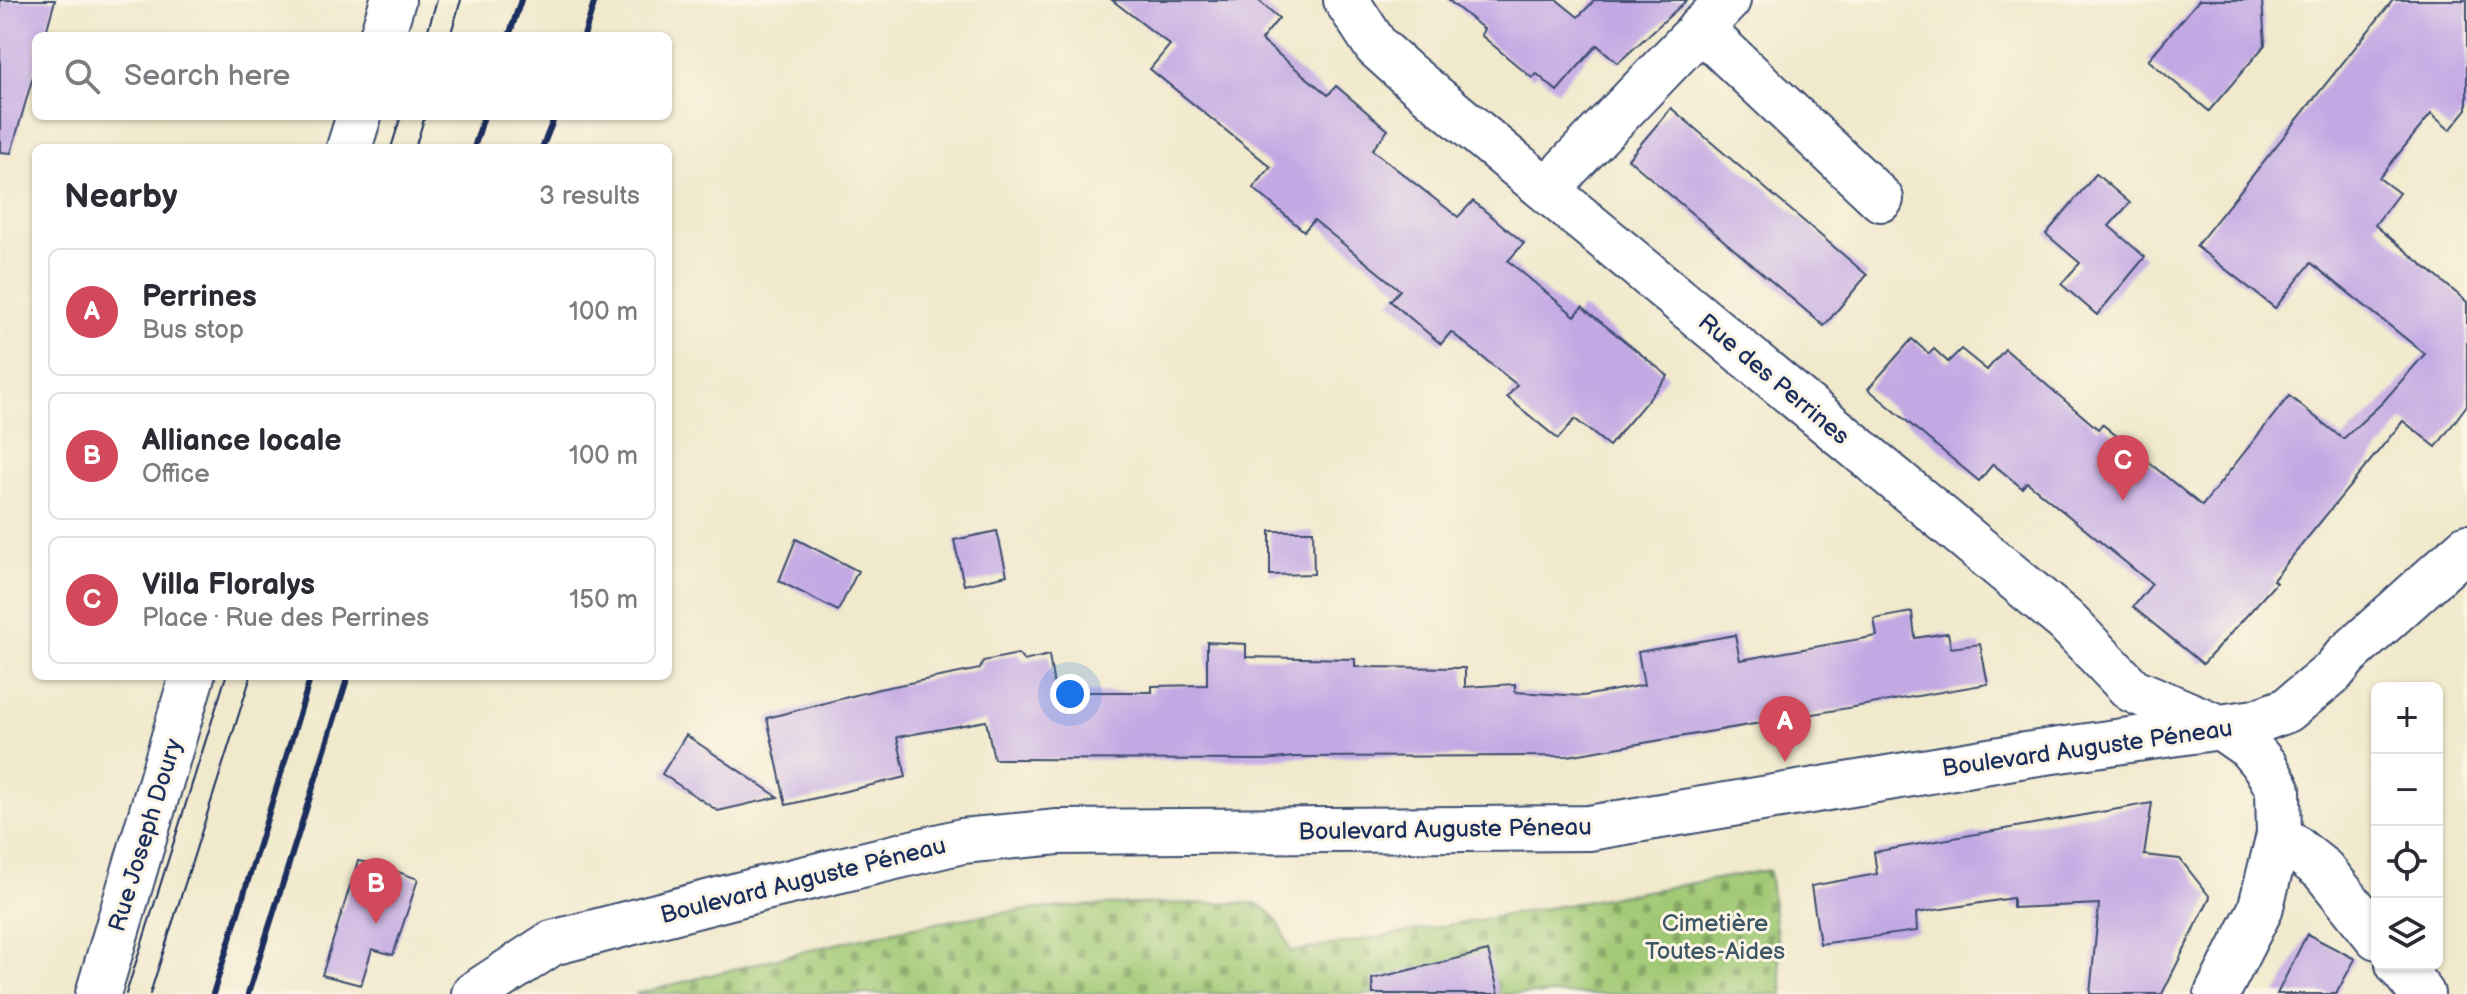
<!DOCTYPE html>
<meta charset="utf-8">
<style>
body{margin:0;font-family:"Balsamiq Sans",sans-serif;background:#f7f7f7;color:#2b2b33}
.controls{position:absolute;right:24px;bottom:24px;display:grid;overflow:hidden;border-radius:12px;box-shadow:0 2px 6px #0004}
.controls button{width:72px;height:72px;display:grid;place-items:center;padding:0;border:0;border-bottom:2px solid #e1e1e2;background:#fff;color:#2b2b33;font:40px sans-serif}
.you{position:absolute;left:1070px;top:694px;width:28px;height:28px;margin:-20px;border:6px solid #fff;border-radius:50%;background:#1a73e8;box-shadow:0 0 0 12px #1a73e833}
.badge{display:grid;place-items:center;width:52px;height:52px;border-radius:50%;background:#d1495b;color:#fff;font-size:26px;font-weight:700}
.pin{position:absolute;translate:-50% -66px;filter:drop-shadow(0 2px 4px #0008)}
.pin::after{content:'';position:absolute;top:42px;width:28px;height:24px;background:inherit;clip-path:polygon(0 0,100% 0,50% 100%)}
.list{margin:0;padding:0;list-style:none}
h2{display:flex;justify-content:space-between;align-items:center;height:104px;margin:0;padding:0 32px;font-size:34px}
h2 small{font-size:26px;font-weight:400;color:#7c7c81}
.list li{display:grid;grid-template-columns:52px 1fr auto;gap:24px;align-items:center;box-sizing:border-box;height:128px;margin:0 16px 16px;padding:0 16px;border:2px solid #e1e1e2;border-radius:12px}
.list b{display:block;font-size:30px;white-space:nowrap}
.list p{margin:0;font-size:26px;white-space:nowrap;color:#7c7c81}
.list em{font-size:26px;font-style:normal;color:#7c7c81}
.icon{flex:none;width:44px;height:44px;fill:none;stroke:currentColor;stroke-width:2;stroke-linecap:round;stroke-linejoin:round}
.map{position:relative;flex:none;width:2467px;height:994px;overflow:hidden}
.search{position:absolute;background:#fff;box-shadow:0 2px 6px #0004;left:32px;top:32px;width:640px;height:88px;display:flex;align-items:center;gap:20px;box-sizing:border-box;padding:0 28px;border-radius:12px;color:#7c7c81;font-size:30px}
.panel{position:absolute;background:#fff;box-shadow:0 2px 6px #0004;left:32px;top:144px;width:640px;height:536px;border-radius:12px}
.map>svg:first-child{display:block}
.cemetery{fill:url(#cemetery-stones);stroke:#5e7c69;stroke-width:2}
.building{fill:#c3a9e4}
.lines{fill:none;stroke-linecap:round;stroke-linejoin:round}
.minor-casing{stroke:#3b4b6e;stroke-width:48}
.minor{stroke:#fff;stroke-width:44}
.tram{stroke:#1b2f5e;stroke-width:2}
.rail{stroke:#1b2f5e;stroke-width:6}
.labels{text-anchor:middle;stroke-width:6;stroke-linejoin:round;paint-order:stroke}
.street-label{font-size:24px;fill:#1b2f5e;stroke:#fcf5e5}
.park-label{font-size:24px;fill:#3c5664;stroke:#fcf5e5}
</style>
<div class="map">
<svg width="2467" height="994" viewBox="0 0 2467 994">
<defs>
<pattern id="cemetery-stones" width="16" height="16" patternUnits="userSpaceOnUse" patternTransform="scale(2)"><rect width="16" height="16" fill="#a1c974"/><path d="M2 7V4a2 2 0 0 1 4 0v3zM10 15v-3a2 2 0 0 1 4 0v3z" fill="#82a462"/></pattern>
</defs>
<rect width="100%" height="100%" fill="#fcf5e5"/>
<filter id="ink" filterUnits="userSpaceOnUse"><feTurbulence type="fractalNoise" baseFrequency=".0125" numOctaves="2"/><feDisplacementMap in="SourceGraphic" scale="16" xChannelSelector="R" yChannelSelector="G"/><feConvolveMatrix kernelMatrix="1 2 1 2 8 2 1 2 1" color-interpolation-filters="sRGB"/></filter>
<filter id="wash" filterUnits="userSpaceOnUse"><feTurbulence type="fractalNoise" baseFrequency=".006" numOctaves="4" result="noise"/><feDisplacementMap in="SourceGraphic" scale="32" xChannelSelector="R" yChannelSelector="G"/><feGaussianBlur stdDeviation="1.8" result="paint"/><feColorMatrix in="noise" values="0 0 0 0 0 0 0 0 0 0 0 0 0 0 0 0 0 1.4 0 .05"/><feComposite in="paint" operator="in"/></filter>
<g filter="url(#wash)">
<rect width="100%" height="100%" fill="#f0e9cc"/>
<!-- cemetery -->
<path class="cemetery" d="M 1769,870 L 1783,994 L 635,994 C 761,963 887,926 1017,911 C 1096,902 1176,904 1255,903 C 1278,913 1282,930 1291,952 Z"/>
<g id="blocks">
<!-- building -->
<g class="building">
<path d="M 0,0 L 55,0 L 45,36 L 36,36 L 36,66 L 11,153 L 0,152 Z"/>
<path d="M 1112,0 L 1258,0 L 1279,18 L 1261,40 L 1328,95 L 1336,86 L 1388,130 L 1372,150 L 1458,217 L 1473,201 L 1524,243 L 1508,261 L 1575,316 L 1582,307 L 1668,376 L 1609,446 L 1575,419 L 1558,439 L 1507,397 L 1517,385 L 1451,332 L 1441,344 L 1390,301 L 1400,290 L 1314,220 L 1304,231 L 1253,188 L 1271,167 L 1150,69 L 1170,45 Z"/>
<path d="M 1448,0 L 1557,0 L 1578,17 L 1595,0 L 1687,0 L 1618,63 L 1597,45 L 1557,91 L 1537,74 L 1532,78 L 1481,35 L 1484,29 Z"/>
<path d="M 2199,0 L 2262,0 L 2265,45 L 2209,111 L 2148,60 Z"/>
<path d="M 2393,0 L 2467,0 L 2467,109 L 2450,130 L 2431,114 L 2379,178 L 2399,193 L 2375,225 L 2467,302 L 2467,405 L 2436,447 L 2403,421 L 2273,580 L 2276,583 L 2203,664 L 2133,607 L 2152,584 L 2027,482 L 2022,488 L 1993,464 L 1979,481 L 1868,389 L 1912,339 L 1929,354 L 1934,349 L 1948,362 L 1961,349 L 1987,370 L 2005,349 L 2098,429 L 2102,424 L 2202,506 L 2289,396 L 2343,439 L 2383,402 L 2425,354 L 2311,263 L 2275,308 L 2196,246 Z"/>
<path d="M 1671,108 L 1867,275 L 1824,326 L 1628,159 Z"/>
<path d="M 2096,174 L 2130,203 L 2109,226 L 2145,257 L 2097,315 L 2061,284 L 2080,263 L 2046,234 Z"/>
<path d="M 997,531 L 1007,575 L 964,585 L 954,540 Z"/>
<path d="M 1270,531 L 1313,531 L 1314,574 L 1270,575 Z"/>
<path d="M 796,539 L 858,571 L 838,611 L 779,581 Z"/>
<path d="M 1912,612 L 1915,638 L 1948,633 L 1951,648 L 1980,644 L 1988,684 L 1568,756 L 1294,757 L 1265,760 L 994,759 L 986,721 L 897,737 L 906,777 L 786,805 L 767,718 L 879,689 L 980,669 L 983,661 L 1018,654 L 1024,661 L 1049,655 L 1055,692 L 1152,692 L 1152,686 L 1207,685 L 1207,642 L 1246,644 L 1246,657 L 1355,659 L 1355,667 L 1465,668 L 1465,687 L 1515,684 L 1515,692 L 1583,696 L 1644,685 L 1638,652 L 1735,635 L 1740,660 L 1877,636 L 1874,619 Z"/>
<path d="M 686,735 L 778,797 L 718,811 L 662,774 Z"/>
<path d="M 2152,803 L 2144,855 L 2180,859 L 2210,897 L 2162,994 L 2090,994 L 2099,904 L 2013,908 L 2013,898 L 1916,913 L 1917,931 L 1820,944 L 1811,886 L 1877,874 L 1874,852 Z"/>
<path d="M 358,861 L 379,865 L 418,879 L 393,955 L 372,949 L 361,985 L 322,975 Z"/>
<path d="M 2307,934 L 2355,959 L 2336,994 L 2277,994 Z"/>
<path d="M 1488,951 L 1499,994 L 1373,994 L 1372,979 Z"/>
</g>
</g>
</g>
<g filter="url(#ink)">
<use href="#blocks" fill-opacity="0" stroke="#3b4b6e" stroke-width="2"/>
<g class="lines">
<defs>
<g id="minor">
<path d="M 1346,0 L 1376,46 L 1407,74 L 2066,621 L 2132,690 L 2223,729 L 2249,747 L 2265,766 L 2278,789 L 2279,835 L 2323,870 L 2377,937"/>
<path d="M 1700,28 L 1881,199"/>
<path d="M 382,36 L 393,0"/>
<path d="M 349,148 L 359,116"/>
<path d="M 1549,191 L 1566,169 L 1728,0"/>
<path d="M 2398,964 L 2422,994"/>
<path d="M 98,994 L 192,676"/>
<path d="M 474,994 L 552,943 L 761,889 L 962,841 L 1058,832 L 1589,828 L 2025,755 L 2255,722 L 2287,710 L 2333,672 L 2346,656 L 2467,547"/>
<path d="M 2217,994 L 2260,910 L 2279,835"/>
</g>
</defs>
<!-- minor casing -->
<use href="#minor" class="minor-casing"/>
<!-- minor -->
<use href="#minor" class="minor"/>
<!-- tram -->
<g class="tram">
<path d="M 426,36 L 437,0"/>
<path d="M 450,36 L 461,0"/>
<path d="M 391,148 L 401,116"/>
<path d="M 415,148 L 425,116"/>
<path d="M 126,994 L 226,676"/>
<path d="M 150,994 L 251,676"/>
</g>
<!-- rail -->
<g class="rail">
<path d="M 509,36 L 521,0"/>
<path d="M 584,36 L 595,0"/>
<path d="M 474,148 L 484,116"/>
<path d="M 542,148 L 555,116"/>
<path d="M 213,994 L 311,676"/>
<path d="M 248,994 L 348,676"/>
</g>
</g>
</g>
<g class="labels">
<!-- street labels -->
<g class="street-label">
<text transform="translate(1774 379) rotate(40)" y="8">Rue des Perrines</text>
<text transform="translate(2087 748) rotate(-8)" y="8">Boulevard Auguste Péneau</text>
<text transform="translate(1445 829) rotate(-1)" y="8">Boulevard Auguste Péneau</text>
<text transform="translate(145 835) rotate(-73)" y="8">Rue Joseph Doury</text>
<text transform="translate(803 880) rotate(-14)" y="8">Boulevard Auguste Péneau</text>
</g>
<!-- park labels -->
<g class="park-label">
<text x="1715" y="931">Cimetière<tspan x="1715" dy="28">Toutes-Aides</tspan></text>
</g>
</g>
</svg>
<div class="controls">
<button>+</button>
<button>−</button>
<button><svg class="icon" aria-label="locate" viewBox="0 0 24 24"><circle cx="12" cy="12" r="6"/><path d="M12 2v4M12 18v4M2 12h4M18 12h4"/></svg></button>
<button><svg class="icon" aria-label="layers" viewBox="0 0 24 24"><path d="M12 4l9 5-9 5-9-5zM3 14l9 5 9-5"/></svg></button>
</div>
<div class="you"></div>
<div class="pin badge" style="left:1785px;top:762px">A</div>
<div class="pin badge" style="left:376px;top:924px">B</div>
<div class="pin badge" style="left:2123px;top:501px">C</div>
<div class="search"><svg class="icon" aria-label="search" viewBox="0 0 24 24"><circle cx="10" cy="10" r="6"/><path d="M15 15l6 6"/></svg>Search here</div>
<section class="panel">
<h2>Nearby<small>3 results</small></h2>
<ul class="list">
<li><span class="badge">A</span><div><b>Perrines</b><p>Bus stop</p></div><em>100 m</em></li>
<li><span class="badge">B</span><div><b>Alliance locale</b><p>Office</p></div><em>100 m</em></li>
<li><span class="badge">C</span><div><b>Villa Floralys</b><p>Place · Rue des Perrines</p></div><em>150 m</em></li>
</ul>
</section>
</div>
